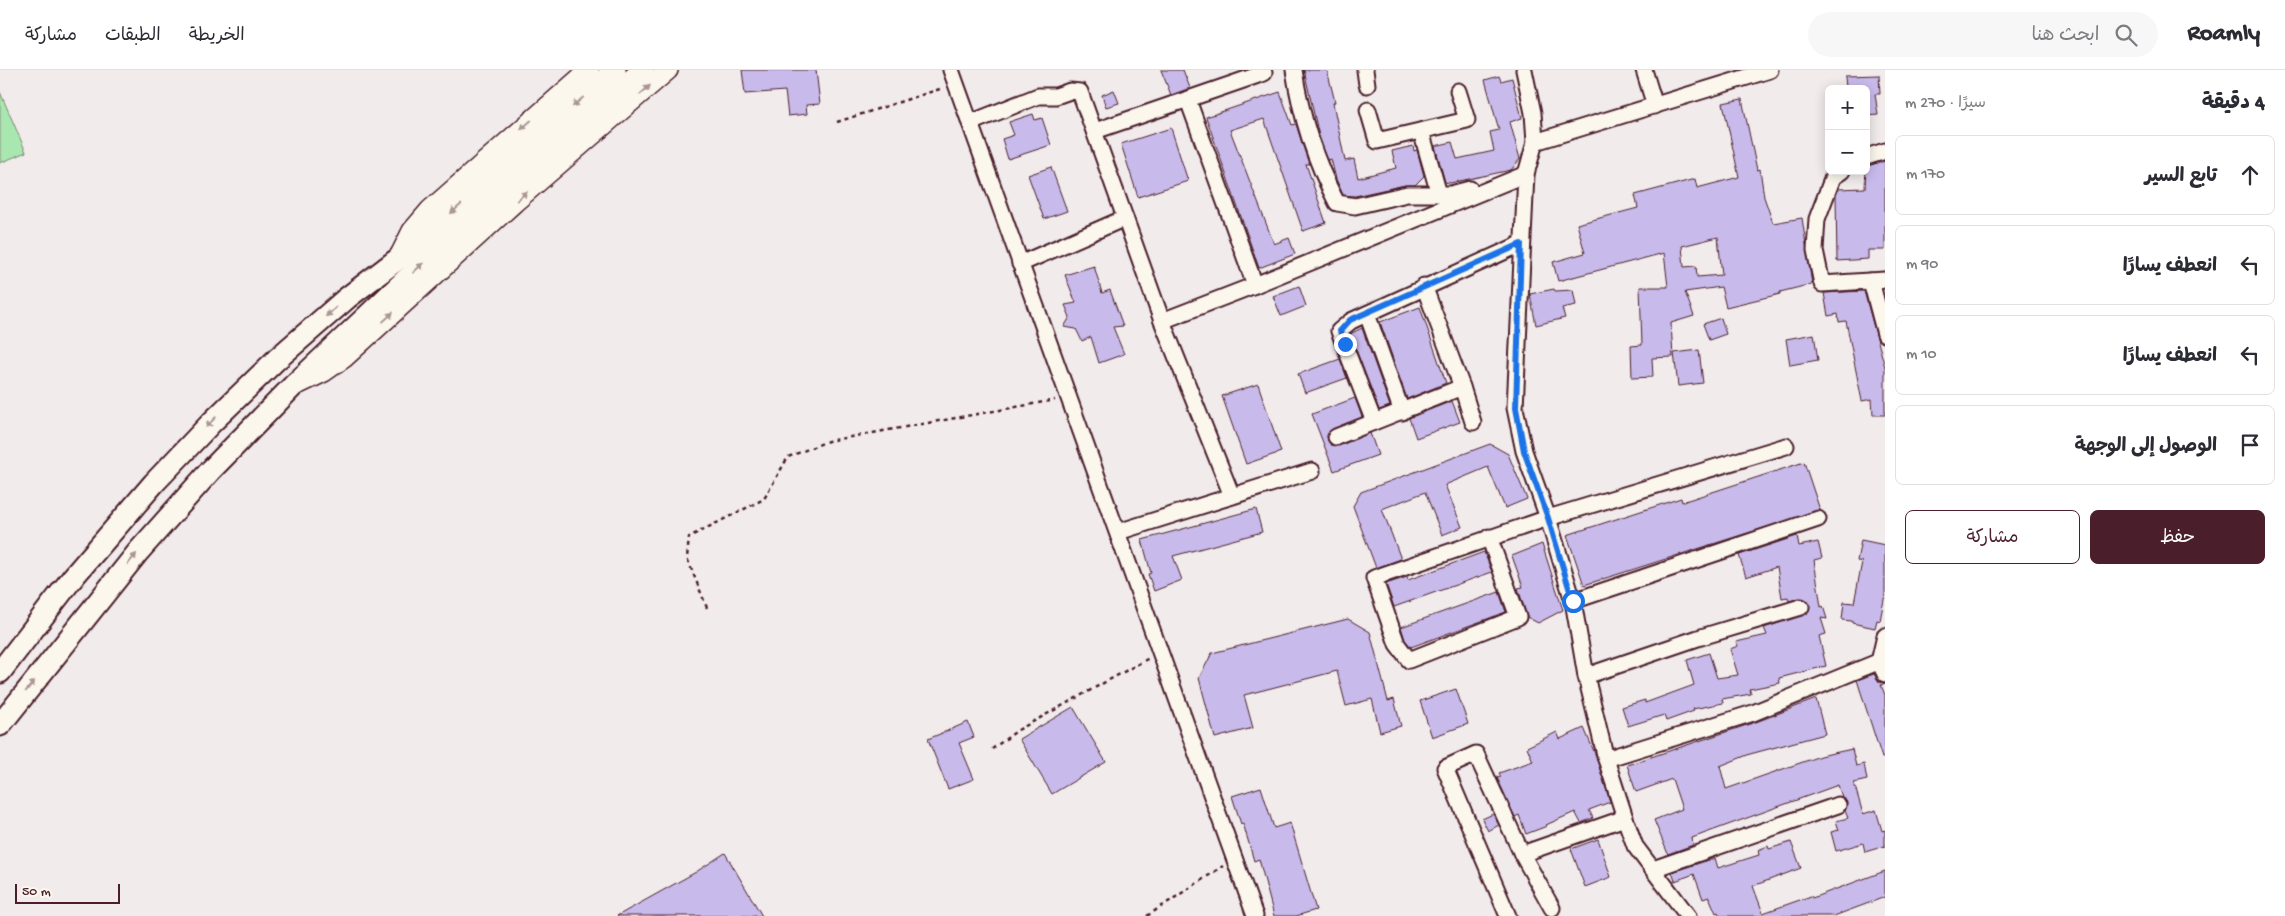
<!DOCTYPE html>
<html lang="ar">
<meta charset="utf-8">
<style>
body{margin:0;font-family:"Gochi Hand","Playpen Sans Arabic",sans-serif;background:#f7f7f7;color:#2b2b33;direction:rtl}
.controls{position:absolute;right:15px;top:15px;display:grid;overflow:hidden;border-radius:8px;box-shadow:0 2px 12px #0003}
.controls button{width:45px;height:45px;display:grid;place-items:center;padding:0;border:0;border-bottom:1px solid #e1e1e2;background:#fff;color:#2b2b33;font:25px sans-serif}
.scale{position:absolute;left:15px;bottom:12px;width:105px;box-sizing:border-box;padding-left:5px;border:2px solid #4a1f2b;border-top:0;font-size:14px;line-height:18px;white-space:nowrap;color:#4a1f2b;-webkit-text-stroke:4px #fbf7ec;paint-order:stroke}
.stop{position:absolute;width:15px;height:15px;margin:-11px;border:4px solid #1a73e8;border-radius:50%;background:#fff}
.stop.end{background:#1a73e8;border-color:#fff;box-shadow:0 1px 5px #0008}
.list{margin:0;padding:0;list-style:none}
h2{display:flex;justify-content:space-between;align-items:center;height:65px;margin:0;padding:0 20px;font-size:21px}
h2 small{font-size:16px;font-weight:400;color:#7c7c81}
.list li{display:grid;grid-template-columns:32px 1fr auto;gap:15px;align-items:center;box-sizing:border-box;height:80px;margin:0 10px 10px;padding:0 10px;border:1px solid #e1e1e2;border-radius:8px}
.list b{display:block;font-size:19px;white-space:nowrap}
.list em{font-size:16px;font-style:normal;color:#7c7c81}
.actions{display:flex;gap:10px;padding:15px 20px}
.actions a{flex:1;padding:11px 0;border:1px solid #4a1f2b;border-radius:8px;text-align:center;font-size:18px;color:#4a1f2b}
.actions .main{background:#4a1f2b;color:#fff}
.icon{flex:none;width:28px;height:28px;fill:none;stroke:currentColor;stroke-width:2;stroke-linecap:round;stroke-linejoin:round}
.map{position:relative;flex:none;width:1885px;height:846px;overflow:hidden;direction:ltr}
header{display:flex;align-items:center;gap:30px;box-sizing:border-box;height:70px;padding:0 25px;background:#fff;border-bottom:1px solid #e1e1e2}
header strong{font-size:24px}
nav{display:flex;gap:28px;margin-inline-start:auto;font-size:18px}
.search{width:350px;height:45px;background:#f7f7f7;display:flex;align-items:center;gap:12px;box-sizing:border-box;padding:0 18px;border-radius:28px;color:#7c7c81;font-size:19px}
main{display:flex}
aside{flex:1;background:#fff}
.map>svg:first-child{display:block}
.green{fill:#a8e8b0;stroke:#79846e}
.building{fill:#c8baeb;stroke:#4a1f2b;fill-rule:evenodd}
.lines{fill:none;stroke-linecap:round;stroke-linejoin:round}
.minor-casing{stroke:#4a1f2b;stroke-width:19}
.major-casing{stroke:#4a1f2b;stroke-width:22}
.highway-casing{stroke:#4a1f2b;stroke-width:25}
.path{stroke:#4a1f2b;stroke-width:2.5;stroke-dasharray:4 4;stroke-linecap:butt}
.minor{stroke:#fbf7ec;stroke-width:15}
.major{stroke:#fbf7ec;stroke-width:19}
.highway{stroke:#fbf7ec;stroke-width:21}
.oneway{fill:#ab9695}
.route{stroke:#1a73e8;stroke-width:6}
</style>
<header>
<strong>Roamly</strong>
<div class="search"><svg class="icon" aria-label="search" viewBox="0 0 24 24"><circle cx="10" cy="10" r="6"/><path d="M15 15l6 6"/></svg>ابحث هنا</div>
<nav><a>الخريطة</a><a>الطبقات</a><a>مشاركة</a></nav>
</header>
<main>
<aside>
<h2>4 دقيقة<small>سيرًا · 270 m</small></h2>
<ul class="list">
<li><svg class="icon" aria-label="ahead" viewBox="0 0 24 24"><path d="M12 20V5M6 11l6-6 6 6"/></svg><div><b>تابع السير</b></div><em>170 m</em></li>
<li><svg class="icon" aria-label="left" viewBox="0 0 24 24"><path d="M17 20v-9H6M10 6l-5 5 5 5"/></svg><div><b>انعطف يسارًا</b></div><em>90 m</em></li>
<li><svg class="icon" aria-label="left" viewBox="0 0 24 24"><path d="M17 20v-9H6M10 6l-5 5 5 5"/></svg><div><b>انعطف يسارًا</b></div><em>10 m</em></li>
<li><svg class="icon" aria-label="arrive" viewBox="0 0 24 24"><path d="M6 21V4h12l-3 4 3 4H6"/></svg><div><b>الوصول إلى الوجهة</b></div></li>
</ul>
<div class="actions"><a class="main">حفظ</a><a>مشاركة</a></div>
</aside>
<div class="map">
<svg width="1885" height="846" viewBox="0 0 1885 846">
<rect width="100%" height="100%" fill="#f1ebec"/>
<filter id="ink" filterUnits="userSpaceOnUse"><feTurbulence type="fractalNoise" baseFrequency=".02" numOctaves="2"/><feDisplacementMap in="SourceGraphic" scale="10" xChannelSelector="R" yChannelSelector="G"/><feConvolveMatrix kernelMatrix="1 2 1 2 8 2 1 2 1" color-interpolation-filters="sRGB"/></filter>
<g filter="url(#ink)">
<!-- green -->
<path class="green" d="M 0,22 L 26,82 L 0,93 Z"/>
<!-- building -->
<g class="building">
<path d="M 742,0 L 816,0 L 820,34 L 806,35 L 807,44 L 788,46 L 785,21 L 745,24 Z"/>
<path d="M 1161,0 L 1183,0 L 1190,18 L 1171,25 Z"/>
<path d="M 1304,0 L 1327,0 L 1335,32 L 1333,33 L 1345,91 L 1354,89 L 1358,108 L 1396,98 L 1392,81 L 1413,76 L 1414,81 L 1417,80 L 1424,106 L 1415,115 L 1405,115 L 1355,126 L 1343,125 L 1336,109 L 1331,89 L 1328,90 L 1319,66 Z"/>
<path d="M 1879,5 L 1880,24 L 1875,24 L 1878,45 L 1866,46 L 1866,19 L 1846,19 L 1845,6 Z"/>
<path d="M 1499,6 L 1501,11 L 1512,8 L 1522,48 L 1510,52 L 1520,89 L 1511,100 L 1450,113 L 1445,112 L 1435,76 L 1452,72 L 1457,89 L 1494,81 L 1490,62 L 1499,60 L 1485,10 Z"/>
<path d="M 1114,20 L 1119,33 L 1106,37 L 1102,25 Z"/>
<path d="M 1280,22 L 1292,55 L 1296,54 L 1309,94 L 1306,94 L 1326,153 L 1303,161 L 1264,49 L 1230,60 L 1274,174 L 1289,168 L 1295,184 L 1259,198 L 1206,47 Z"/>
<path d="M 1742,29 L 1757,100 L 1760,99 L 1764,127 L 1773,153 L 1802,148 L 1812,214 L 1780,222 L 1780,224 L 1726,237 L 1721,217 L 1685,222 L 1694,246 L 1671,253 L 1673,287 L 1652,288 L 1653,307 L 1632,308 L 1631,276 L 1642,275 L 1640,217 L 1668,217 L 1664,183 L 1558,211 L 1553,192 L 1585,183 L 1577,154 L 1638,138 L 1635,125 L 1695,109 L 1697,118 L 1739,107 L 1723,33 ZM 1718,167 L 1722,205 L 1697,207 L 1696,196 L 1684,197 L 1682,176 Z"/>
<path d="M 1033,44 L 1035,50 L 1042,48 L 1051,75 L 1008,89 L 1002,69 L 1014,65 L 1009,52 Z"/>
<path d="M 1171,58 L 1188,111 L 1138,127 L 1121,74 Z"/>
<path d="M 1885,91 L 1885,180 L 1868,180 L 1868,189 L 1837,191 L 1836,126 L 1838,119 L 1865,118 L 1866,96 Z"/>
<path d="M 1051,97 L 1067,141 L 1044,149 L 1028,105 Z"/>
<path d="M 1094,196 L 1102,223 L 1110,220 L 1123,256 L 1113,257 L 1124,284 L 1099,293 L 1091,267 L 1082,271 L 1076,259 L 1064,257 L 1070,247 L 1065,235 L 1076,233 L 1065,205 Z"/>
<path d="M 1299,216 L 1306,236 L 1281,246 L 1273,226 Z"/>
<path d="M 1554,219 L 1555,221 L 1573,220 L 1576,235 L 1562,238 L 1565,248 L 1536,255 L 1530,224 Z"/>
<path d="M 1864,221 L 1885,297 L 1885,345 L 1873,345 L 1872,329 L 1862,331 L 1846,251 L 1839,252 L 1838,244 L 1828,246 L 1824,223 Z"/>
<path d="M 1420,237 L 1446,313 L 1407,329 L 1380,252 Z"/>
<path d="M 1721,248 L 1726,264 L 1709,270 L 1703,254 Z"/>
<path d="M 1362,258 L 1390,336 L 1379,340 L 1350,264 Z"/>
<path d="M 1814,264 L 1818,290 L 1790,295 L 1786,269 Z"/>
<path d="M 1699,280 L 1703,313 L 1678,316 L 1674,283 Z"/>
<path d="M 1340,289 L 1347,308 L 1305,323 L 1298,304 Z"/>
<path d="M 1258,314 L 1281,382 L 1246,394 L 1222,326 Z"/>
<path d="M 1355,328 L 1362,347 L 1332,359 L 1327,365 L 1328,371 L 1331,375 L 1339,376 L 1370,363 L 1378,385 L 1334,401 L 1312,344 Z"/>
<path d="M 1452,331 L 1460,352 L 1416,368 L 1409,348 Z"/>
<path d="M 1490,374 L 1508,384 L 1527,429 L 1505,438 L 1488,397 L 1445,415 L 1462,457 L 1442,465 L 1425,422 L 1382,439 L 1401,489 L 1376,498 L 1353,436 L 1361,422 Z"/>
<path d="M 1804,392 L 1820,440 L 1584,515 L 1567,465 L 1681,428 L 1682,432 Z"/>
<path d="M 1256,439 L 1262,462 L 1173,486 L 1182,510 L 1154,521 L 1148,504 L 1151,503 L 1142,470 Z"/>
<path d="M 1797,466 L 1799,476 L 1818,472 L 1822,488 L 1814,490 L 1821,537 L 1823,536 L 1827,549 L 1821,548 L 1826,564 L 1819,566 L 1826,596 L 1779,608 L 1780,613 L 1750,619 L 1751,624 L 1722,629 L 1723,633 L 1693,639 L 1694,641 L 1666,651 L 1664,645 L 1628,656 L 1622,637 L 1645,630 L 1645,633 L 1694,615 L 1687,590 L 1709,583 L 1717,608 L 1738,605 L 1730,579 L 1738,576 L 1736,572 L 1767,565 L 1764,558 L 1808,543 L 1810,535 L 1807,530 L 1799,528 L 1789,531 L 1788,527 L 1782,528 L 1777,497 L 1746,507 L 1739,485 Z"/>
<path d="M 1861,470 L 1885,475 L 1885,524 L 1880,551 L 1877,550 L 1875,558 L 1852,553 L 1852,551 L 1842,550 L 1844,532 L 1854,533 L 1862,492 L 1857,491 Z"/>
<path d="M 1542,474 L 1563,540 L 1538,553 L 1527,547 L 1518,518 L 1523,517 L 1512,486 Z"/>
<path d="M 1484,482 L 1492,502 L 1394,537 L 1386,514 L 1407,507 L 1408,510 Z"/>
<path d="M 1499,522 L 1506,542 L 1411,577 L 1405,570 L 1401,557 Z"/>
<path d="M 1348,549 L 1370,562 L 1388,631 L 1394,629 L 1401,656 L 1380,662 L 1372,629 L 1346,636 L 1337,601 L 1244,625 L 1253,658 L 1215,668 L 1199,608 L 1212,583 Z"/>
<path d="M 1874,604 L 1879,612 L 1885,613 L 1881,615 L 1885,625 L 1885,688 L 1882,688 L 1857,610 Z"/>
<path d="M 1456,619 L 1468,654 L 1432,667 L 1420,631 Z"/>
<path d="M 1816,629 L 1825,664 L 1750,684 L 1720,696 L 1726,719 L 1820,686 L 1852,679 L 1856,696 L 1864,694 L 1867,710 L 1854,713 L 1863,744 L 1876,740 L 1882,761 L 1885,760 L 1885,776 L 1865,782 L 1863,773 L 1836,781 L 1831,762 L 1839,760 L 1836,751 L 1848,748 L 1845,741 L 1847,732 L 1842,727 L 1838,715 L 1692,768 L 1693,775 L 1668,784 L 1654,750 L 1682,739 L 1672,709 L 1636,722 L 1627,695 L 1756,652 Z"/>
<path d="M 1073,637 L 1106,692 L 1052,724 L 1019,669 Z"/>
<path d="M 968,652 L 974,667 L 959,673 L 974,709 L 948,719 L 928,669 Z"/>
<path d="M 1584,658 L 1596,686 L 1610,732 L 1589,740 L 1593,748 L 1581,753 L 1575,742 L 1546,755 L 1547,756 L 1526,764 L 1519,745 L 1515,747 L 1497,708 L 1501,707 L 1499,703 L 1533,691 L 1527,677 L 1557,662 L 1560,669 Z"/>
<path d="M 1261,717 L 1274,758 L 1290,753 L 1316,840 L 1296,846 L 1274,846 L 1259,789 L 1254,791 L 1243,753 L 1241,754 L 1232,726 Z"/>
<path d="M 1493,744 L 1499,755 L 1488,761 L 1482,749 Z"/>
<path d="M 1598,769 L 1611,807 L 1585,817 L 1571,779 Z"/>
<path d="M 1791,772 L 1801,798 L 1753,816 L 1763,843 L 1811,826 L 1812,828 L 1885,801 L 1885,827 L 1834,846 L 1720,846 L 1718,842 L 1716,843 L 1709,827 L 1703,829 L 1694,804 L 1675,811 L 1672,802 L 1715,788 L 1718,798 L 1759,785 L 1758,780 L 1768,776 L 1769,779 Z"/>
<path d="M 725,783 L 762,846 L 617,846 L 696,802 Z"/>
</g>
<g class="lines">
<defs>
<g id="minor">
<path d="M 951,0 L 1255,846"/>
<path d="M 1294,0 C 1301,47 1315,91 1337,133 L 1355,136 L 1407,124 L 1451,124 L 1470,119"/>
<path d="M 1365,0 L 1367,15"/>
<path d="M 1524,0 L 1533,43 L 1535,72 L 1526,104 L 1515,338 L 1524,381 L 1548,448 L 1573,531 L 1586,606 L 1606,689 L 1625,748 L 1635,776 L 1688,846"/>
<path d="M 1644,0 L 1655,36"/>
<path d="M 1188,30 L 1255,215"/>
<path d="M 1368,40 L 1377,71 L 1467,50 L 1458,21"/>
<path d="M 970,53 L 1038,26 L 1056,26 L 1070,21 L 1080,22 L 1162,251 L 1232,426"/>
<path d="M 1095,61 L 1264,3"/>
<path d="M 1421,61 L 1439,124"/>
<path d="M 1535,72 L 1770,0"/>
<path d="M 1866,87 L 1885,81"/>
<path d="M 1842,101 L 1833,107 L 1817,149 L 1815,180 L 1822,214 L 1885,210"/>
<path d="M 1020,194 L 1125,148"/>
<path d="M 1871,211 L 1885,264"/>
<path d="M 1424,216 L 1462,317 L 1473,352"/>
<path d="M 1367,244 L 1402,342"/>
<path d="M 1162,251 L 1255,215 L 1526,104"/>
<path d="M 1374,352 L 1339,261 L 1351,251 L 1521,174"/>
<path d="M 1336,367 L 1462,317"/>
<path d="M 1118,462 L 1312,401"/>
<path d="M 1489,467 L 1518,547 L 1409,590 L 1397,574 L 1374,508 L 1548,448 L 1786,376"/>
<path d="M 1573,531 L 1818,449"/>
<path d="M 1885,566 L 1879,592 L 1885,604"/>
<path d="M 1586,606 L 1698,568 L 1801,537"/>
<path d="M 1606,689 L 1753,643 L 1885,589"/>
<path d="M 1522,784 L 1625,748"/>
<path d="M 1653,799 L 1838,735"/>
<path d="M 1508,846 L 1445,698 L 1476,684 L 1522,784 L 1552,838"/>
</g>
<g id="major">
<path d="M 400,185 L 412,161 L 430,140 L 589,0"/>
<path d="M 299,314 L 324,302 L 344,288 L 515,132 L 668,0"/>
</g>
<g id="highway">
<path d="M 0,602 L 74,506 L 154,413 L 212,352 L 277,289 L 347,228 L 398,189 L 615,0"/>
<path d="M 0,655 L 138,482 L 210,401 L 293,316 L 451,167 L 643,0"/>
</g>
</defs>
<!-- minor casing -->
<use href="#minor" class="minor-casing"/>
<!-- major casing -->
<use href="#major" class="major-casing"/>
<!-- highway casing -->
<use href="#highway" class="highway-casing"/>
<!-- path -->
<g class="path">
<path d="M 837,52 L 943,18"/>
<path d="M 707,538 L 687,488 L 689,467 L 764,429 L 788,387 L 828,371 L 1055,330"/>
<path d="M 992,679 L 1018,660 L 1149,588"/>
<path d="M 1147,846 L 1223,796"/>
</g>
<!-- minor -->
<use href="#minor" class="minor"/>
<!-- major -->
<use href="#major" class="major"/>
<!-- highway -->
<use href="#highway" class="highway"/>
</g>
<!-- one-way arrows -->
<defs><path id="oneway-solid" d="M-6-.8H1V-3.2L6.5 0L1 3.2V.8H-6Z" transform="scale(1.25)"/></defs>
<g class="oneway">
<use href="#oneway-solid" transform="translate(645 20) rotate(-42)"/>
<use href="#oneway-solid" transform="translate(578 32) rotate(139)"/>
<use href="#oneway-solid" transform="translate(526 55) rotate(139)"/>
<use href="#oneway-solid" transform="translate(522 126) rotate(-41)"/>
<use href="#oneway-solid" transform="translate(456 139) rotate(139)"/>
<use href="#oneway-solid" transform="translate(418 198) rotate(-43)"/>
<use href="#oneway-solid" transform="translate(331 242) rotate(139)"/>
<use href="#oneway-solid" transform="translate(388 247) rotate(-43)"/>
<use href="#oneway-solid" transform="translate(211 352) rotate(135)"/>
<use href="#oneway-solid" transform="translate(132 489) rotate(-51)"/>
<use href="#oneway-solid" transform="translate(30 616) rotate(-51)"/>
</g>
</g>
<g class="lines" filter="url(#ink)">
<!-- route -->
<path class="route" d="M 1345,274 L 1340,261 L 1350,250 L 1521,174 L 1516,338 L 1524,381 L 1548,448 L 1573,531"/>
</g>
</svg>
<div class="controls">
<button>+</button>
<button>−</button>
</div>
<div class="scale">50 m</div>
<div class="stop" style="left:1573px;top:531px"></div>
<div class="stop end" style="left:1345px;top:274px"></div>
</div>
</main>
